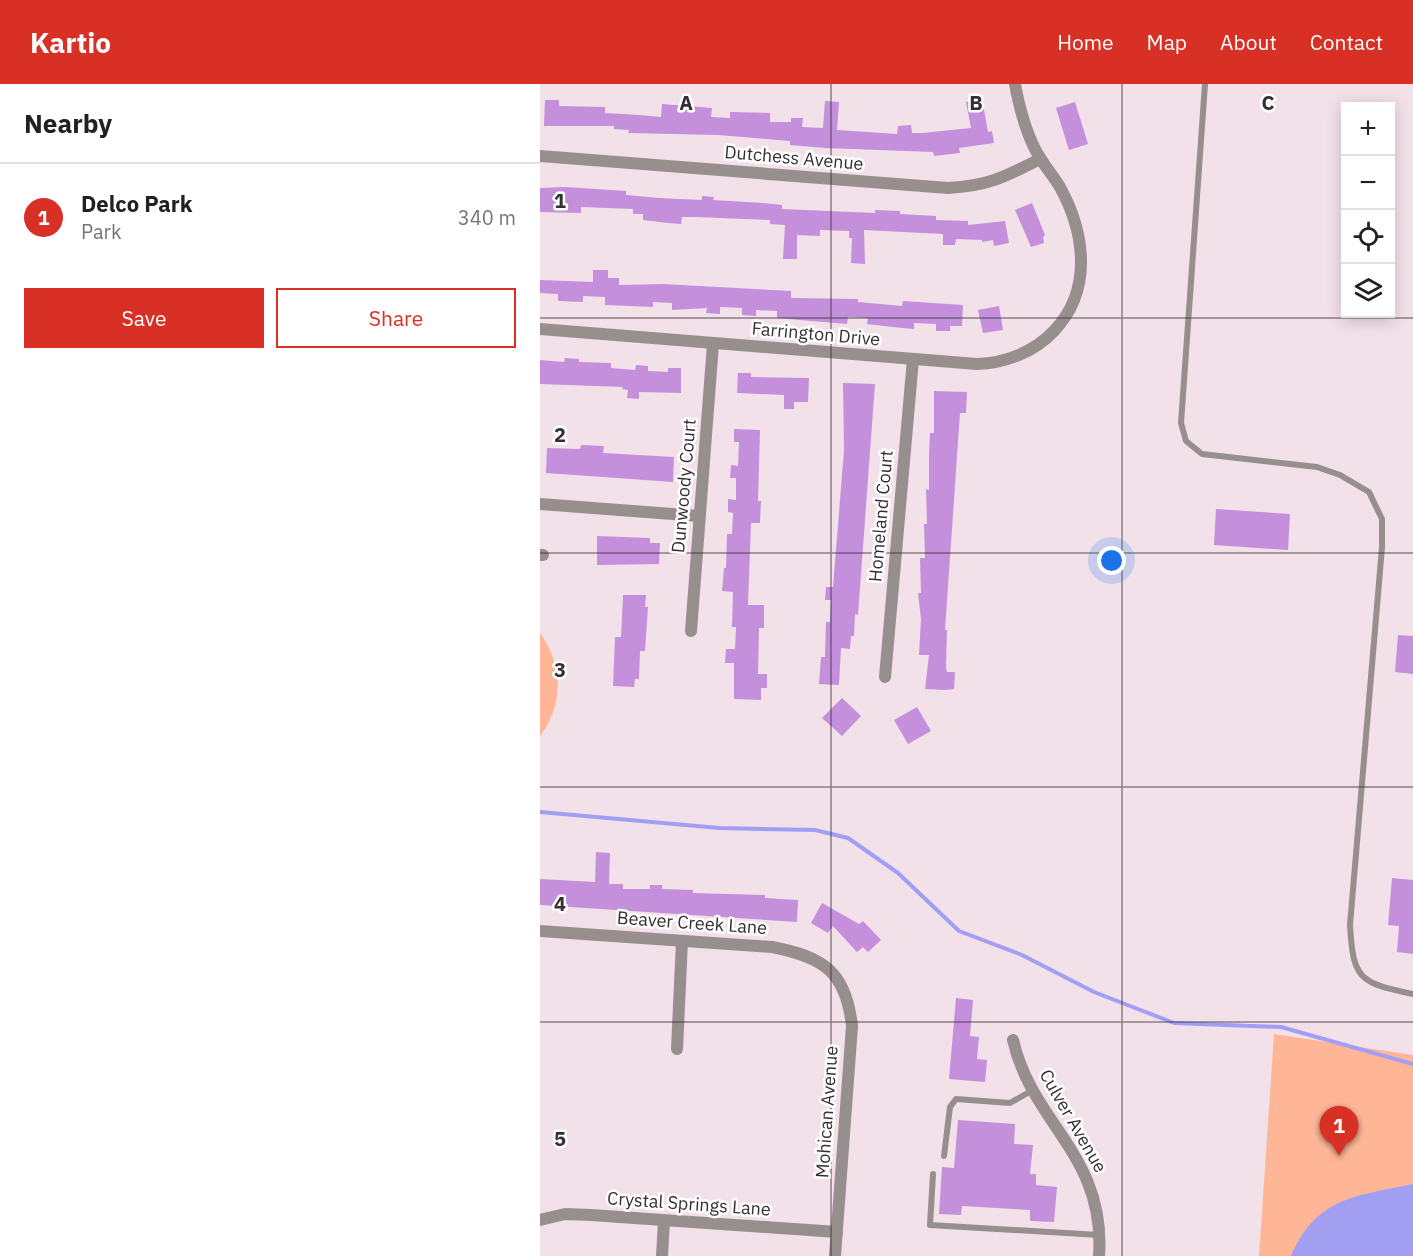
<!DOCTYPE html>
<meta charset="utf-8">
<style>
body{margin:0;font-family:"IBM Plex Sans",sans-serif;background:#f2f2f2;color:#202124}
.controls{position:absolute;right:18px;top:18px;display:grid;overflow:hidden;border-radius:0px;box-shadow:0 3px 15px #0003}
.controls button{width:54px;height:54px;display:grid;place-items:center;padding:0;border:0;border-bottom:2px solid #e0e0e0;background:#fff;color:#202124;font:30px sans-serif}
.you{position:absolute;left:572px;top:477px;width:21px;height:21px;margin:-15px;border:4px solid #fff;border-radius:50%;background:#1a73e8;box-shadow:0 0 0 9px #1a73e833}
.badge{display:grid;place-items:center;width:39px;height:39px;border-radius:50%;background:#d93025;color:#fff;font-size:20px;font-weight:700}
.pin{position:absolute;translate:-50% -50px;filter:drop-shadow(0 2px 3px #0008)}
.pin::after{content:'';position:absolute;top:32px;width:21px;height:18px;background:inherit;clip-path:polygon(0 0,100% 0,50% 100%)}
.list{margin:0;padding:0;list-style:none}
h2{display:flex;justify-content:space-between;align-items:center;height:78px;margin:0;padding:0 24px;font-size:26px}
h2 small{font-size:20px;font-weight:400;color:#757577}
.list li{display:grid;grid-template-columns:39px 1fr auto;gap:18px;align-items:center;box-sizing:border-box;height:108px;padding:0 24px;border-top:2px solid #e0e0e0}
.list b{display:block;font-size:22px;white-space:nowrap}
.list p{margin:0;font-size:20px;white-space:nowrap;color:#757577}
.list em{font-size:20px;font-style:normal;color:#757577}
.actions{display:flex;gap:12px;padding:18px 24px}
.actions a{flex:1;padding:14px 0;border:2px solid #d93025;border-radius:0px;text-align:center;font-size:21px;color:#d93025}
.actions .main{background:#d93025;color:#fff}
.icon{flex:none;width:33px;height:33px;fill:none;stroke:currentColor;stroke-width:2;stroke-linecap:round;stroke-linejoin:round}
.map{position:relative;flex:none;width:873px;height:1172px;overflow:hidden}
header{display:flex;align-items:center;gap:36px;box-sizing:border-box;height:84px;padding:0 30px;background:#d93025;color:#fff}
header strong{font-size:28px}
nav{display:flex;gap:33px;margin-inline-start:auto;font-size:21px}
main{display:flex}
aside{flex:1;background:#fff}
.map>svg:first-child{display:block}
.green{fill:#feb697}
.water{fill:#a29ff2}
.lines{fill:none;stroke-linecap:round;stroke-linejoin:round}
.stream{stroke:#a29ff2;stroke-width:4}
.building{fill:#c48fdb}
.lane{stroke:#978e8e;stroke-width:6}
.street{stroke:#978e8e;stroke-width:12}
.grid{fill:none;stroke:#352e32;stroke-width:1.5;stroke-opacity:0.55}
.labels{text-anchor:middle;stroke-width:5;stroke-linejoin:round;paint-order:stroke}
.street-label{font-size:18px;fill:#352e32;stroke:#fff}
.grid-label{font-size:20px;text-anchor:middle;font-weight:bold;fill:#352e32;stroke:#fff;stroke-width:5;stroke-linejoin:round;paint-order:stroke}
</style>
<header>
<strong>Kartio</strong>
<nav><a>Home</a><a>Map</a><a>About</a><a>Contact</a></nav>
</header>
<main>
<aside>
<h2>Nearby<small></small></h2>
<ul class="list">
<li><span class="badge">1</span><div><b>Delco Park</b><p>Park</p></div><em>340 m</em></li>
</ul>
<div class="actions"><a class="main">Save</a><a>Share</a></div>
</aside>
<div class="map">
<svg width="873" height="1172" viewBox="0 0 873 1172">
<rect width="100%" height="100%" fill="#f3e1ea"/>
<!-- green -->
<g class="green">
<path d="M 0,549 C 23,581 24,621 0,652 Z"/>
<path d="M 734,950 L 873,971 L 873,1172 L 719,1172 Z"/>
</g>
<!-- water -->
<path class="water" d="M 873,1100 L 873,1172 L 751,1172 C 777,1112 817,1112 873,1100 Z"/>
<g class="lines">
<!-- stream -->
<path class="stream" d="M 0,728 L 179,744 L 275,746 L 308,754 L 358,789 L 419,847 L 482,871 L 554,908 L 634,939 L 741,943 L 873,980"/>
</g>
<!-- building -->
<g class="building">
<path d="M 442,15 L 448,48 L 452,47 L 454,59 L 419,64 L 420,69 L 394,72 L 393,68 L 285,64 L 250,61 L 250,57 L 178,51 L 88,49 L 89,46 L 74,45 L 74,42 L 4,42 L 5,16 L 19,16 L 19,22 L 65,23 L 65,29 L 100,31 L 121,33 L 122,20 L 172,24 L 171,33 L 190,34 L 190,28 L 230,29 L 230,38 L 251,38 L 251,34 L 263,34 L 262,43 L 283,44 L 285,17 L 299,18 L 297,46 L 357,50 L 358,42 L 371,41 L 372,49 L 382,49 L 431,44 L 426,18 Z"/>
<path d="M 535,18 L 548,60 L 529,66 L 516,24 Z"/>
<path d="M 26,103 L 86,107 L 86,111 L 119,114 L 162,116 L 162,112 L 174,113 L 173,116 L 223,119 L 242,121 L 242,125 L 335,129 L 335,126 L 360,127 L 360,130 L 396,132 L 396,136 L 428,137 L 428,141 L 465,137 L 469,159 L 454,162 L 453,156 L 442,158 L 442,156 L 416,155 L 415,161 L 403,161 L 403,150 L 324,146 L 325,180 L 311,179 L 312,154 L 309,154 L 309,147 L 280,146 L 280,152 L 257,151 L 257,175 L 243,175 L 245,141 L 230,140 L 230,136 L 154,133 L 142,133 L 141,140 L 128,139 L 103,136 L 103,130 L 93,130 L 93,125 L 41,123 L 41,129 L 0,128 L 0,104 Z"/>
<path d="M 492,119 L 505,151 L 503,153 L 504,159 L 491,163 L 475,126 Z"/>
<path d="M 53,186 L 68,186 L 68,194 L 79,194 L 79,201 L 123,200 L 251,207 L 251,214 L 318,215 L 318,218 L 362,222 L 363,217 L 423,221 L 422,242 L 410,242 L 410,247 L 396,247 L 396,240 L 374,239 L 374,245 L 362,244 L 327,240 L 328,234 L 308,233 L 307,240 L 237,234 L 237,227 L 216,226 L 216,232 L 202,231 L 202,224 L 180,223 L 180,230 L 166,229 L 167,224 L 132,226 L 132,219 L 113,218 L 113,223 L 65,221 L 65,213 L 43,212 L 43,218 L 18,217 L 18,210 L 0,209 L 0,196 L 53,198 Z"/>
<path d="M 459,222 L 463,246 L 443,249 L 438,226 Z"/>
<path d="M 25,274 L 39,275 L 39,278 L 71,279 L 71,284 L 95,286 L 96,281 L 108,282 L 108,287 L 128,288 L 128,284 L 141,284 L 141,309 L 99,308 L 99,315 L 87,314 L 88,306 L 82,305 L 83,303 L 0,300 L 0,276 L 24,278 Z"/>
<path d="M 198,289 L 211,289 L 211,293 L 269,294 L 268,318 L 254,318 L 254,325 L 244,325 L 244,311 L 197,309 Z"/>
<path d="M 303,299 L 335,300 L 318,531 L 315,530 L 314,552 L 311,552 L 310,565 L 301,564 L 299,601 L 279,600 L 281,573 L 285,573 L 286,538 L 290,538 L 291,516 L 285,516 L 286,503 L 293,503 L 304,366 Z"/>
<path d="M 394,307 L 427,308 L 426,329 L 420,329 L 405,546 L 407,546 L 406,583 L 407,588 L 415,588 L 414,605 L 405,606 L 385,605 L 389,571 L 379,571 L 381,535 L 378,509 L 381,509 L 380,474 L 385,474 L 384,440 L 387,440 L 386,405 L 389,406 L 389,371 L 390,349 L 394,349 Z"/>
<path d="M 194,345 L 220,346 L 218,417 L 221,417 L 220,439 L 211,439 L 208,521 L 224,521 L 224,544 L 219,544 L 218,590 L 227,590 L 227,604 L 221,604 L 221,616 L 194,615 L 194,579 L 185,579 L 186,565 L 195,565 L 196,543 L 192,543 L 193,508 L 182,507 L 184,484 L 186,484 L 187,450 L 192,450 L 193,429 L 188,428 L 188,415 L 196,416 L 196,394 L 190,394 L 191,381 L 198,382 L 199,358 L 194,358 Z"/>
<path d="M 41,361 L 64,362 L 63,369 L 134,373 L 133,398 L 6,389 L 7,364 L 40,365 Z"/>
<path d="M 676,425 L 750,430 L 748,466 L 674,461 Z"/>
<path d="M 57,452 L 110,454 L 110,459 L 120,459 L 119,480 L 57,481 Z"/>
<path d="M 83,511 L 106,511 L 105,523 L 108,523 L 105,567 L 100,567 L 99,595 L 95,595 L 94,603 L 73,602 L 75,553 L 81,553 Z"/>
<path d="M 858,551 L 873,552 L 873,590 L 855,588 Z"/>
<path d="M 302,614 L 321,632 L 302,652 L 282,634 Z"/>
<path d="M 377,623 L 391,647 L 368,660 L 354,636 Z"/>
<path d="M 56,768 L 70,769 L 69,800 L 83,800 L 83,805 L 110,805 L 110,801 L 122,801 L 122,805 L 153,806 L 153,809 L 225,811 L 225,814 L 258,816 L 257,838 L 0,821 L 0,795 L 55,798 Z"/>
<path d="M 852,794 L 873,796 L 873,870 L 857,868 L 859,842 L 848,841 Z"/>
<path d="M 282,819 L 319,840 L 323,837 L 341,856 L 328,868 L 323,863 L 317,868 L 293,842 L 288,849 L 271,839 Z"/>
<path d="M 416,914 L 433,916 L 430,952 L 439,953 L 437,975 L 447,976 L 445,998 L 409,995 Z"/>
<path d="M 418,1036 L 475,1040 L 474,1060 L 493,1061 L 490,1090 L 496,1090 L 496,1101 L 517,1103 L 514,1138 L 490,1137 L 490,1126 L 422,1122 L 421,1131 L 399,1130 L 402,1083 L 414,1084 Z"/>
</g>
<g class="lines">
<!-- lane -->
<g class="lane">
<path d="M 665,0 L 641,339 L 646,357 L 662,370 L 777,383 L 800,391 L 829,408 L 842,435 L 842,463 L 810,841 C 813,895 819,899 873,910"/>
<path d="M 404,1072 L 410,1023 L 416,1015 L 470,1019 L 493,1006"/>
<path d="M 393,1090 L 390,1141 L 559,1151"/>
</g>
<!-- street -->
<g class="street">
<path d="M 0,72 L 408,104 C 448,102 465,93 500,75"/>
<path d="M 0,245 L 437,280 C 466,279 494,268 514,247 C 553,206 545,149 520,103 C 512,90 502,79 495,65 C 485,45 479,22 475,0"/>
<path d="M 0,420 L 159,432"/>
<path d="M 0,471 L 3,471"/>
<path d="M 151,547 L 173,260"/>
<path d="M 345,593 L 373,275"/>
<path d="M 0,847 L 232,863 C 284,873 306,888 312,942 L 295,1172"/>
<path d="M 473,956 C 492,1040 566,1071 559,1172"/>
<path d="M 137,965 L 142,857"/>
<path d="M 0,1136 L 25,1130 L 51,1131 L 297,1148"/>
<path d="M 122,1172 L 124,1137"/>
</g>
</g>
<!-- grid -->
<path class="grid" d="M 291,0 L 291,1172M 582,0 L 582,1172M 0,234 L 873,234M 0,469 L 873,469M 0,703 L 873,703M 0,938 L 873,938"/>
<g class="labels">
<!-- street labels -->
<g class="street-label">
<text transform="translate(254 74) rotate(5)" y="6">Dutchess Avenue</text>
<text transform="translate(276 250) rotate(5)" y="6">Farrington Drive</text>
<text transform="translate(144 402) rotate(-85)" y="6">Dunwoody Court</text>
<text transform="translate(341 432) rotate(-85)" y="6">Homeland Court</text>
<text transform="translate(152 839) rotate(4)" y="6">Beaver Creek Lane</text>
<text transform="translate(287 1028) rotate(-86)" y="6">Mohican Avenue</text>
<text transform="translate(533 1037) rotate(60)" y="6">Culver Avenue</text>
<text transform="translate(149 1120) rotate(4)" y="6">Crystal Springs Lane</text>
</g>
</g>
<g class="grid-label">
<text x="146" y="26">A</text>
<text x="436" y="26">B</text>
<text x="728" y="26">C</text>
<text x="20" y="124">1</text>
<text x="20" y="358">2</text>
<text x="20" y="593">3</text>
<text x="20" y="827">4</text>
<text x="20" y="1062">5</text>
</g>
</svg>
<div class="controls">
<button>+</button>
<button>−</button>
<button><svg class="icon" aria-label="locate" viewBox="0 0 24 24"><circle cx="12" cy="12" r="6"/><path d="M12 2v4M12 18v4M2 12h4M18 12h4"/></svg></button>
<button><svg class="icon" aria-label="layers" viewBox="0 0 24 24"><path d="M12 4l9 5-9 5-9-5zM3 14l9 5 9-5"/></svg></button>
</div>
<div class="you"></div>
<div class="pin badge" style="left:799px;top:1072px">1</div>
</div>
</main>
